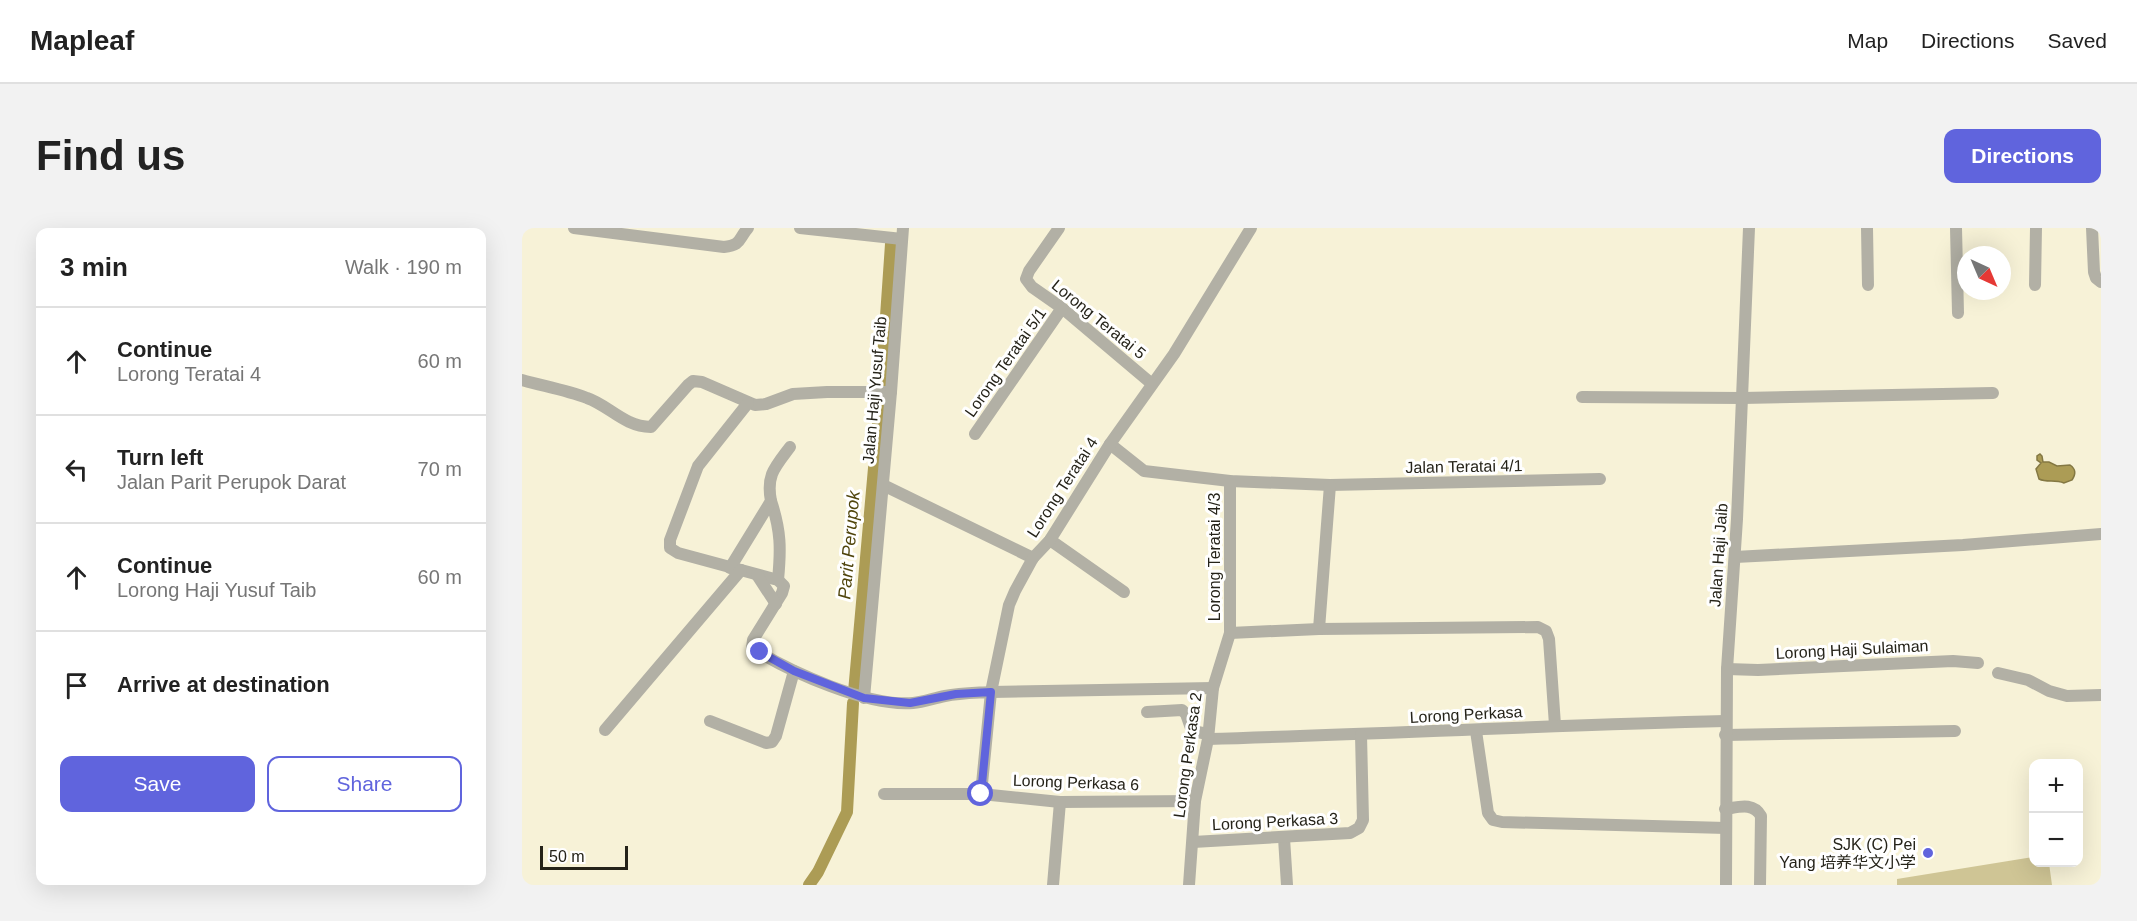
<!DOCTYPE html>
<meta charset="utf-8">
<style>
body{margin:0;font-family:Arial,"Noto Sans SC",sans-serif;background:#f2f2f2;color:#222}
.controls{position:absolute;right:18px;bottom:18px;display:grid;overflow:hidden;border-radius:12px;box-shadow:0 6px 24px #0002}
.controls button{width:54px;height:54px;display:grid;place-items:center;padding:0;border:0;border-bottom:2px solid #e0e0e0;background:#fff;color:#222;font:30px sans-serif}
.compass{position:absolute;left:1435px;top:18px;width:54px;height:54px;border-radius:50%;background:#fff;box-shadow:0 6px 24px #0002;rotate:136deg}
.scale{position:absolute;left:18px;bottom:15px;width:88px;box-sizing:border-box;padding-left:6px;border:3px solid #252319;border-top:0;font-size:16px;line-height:21px;white-space:nowrap;color:#252319;-webkit-text-stroke:4px #fff;paint-order:stroke}
.stop{position:absolute;width:18px;height:18px;margin:-14px;border:4px solid #6064dd;border-radius:50%;background:#fff}
.stop.end{background:#6064dd;border-color:#fff;box-shadow:0 2px 6px #0008}
.list{margin:0;padding:0;list-style:none}
h2{display:flex;justify-content:space-between;align-items:center;height:78px;margin:0;padding:0 24px;font-size:26px}
h2 small{font-size:20px;font-weight:400;color:#767676}
.list li{display:grid;grid-template-columns:39px 1fr auto;gap:18px;align-items:center;box-sizing:border-box;height:108px;padding:0 24px;border-top:2px solid #e0e0e0}
.list b{display:block;font-size:22px;white-space:nowrap}
.list p{margin:0;font-size:20px;white-space:nowrap;color:#767676}
.list em{font-size:20px;font-style:normal;color:#767676}
.actions{display:flex;gap:12px;padding:18px 24px}
.actions a{flex:1;padding:14px 0;border:2px solid #6064dd;border-radius:12px;text-align:center;font-size:21px;color:#6064dd}
.actions .main{background:#6064dd;color:#fff}
.icon{flex:none;width:33px;height:33px;fill:none;stroke:currentColor;stroke-width:2;stroke-linecap:round;stroke-linejoin:round}
.map{position:relative;flex:none;width:1579px;height:657px;overflow:hidden;border-radius:12px}
header{display:flex;align-items:center;gap:36px;box-sizing:border-box;height:84px;padding:0 30px;background:#fff;border-bottom:2px solid #e0e0e0}
header strong{font-size:28px}
nav{display:flex;gap:33px;margin-inline-start:auto;font-size:21px}
.intro{display:flex;align-items:center;justify-content:space-between;box-sizing:border-box;height:144px;padding:0 36px}
h1{margin:0;font-size:42px}
.button{padding:15px 27px;border-radius:12px;background:#6064dd;color:#fff;font-size:21px;font-weight:700}
main{display:flex;gap:36px;padding:0 36px}
aside{flex:1;background:#fff;border-radius:12px;box-shadow:0 6px 24px #0002}
.map>svg:first-child{display:block}
.green{fill:#cfc595}
.water{fill:#ac9c55;stroke:#847843;stroke-width:1.5}
.lines{fill:none;stroke-linecap:round;stroke-linejoin:round}
.canal{stroke:#ac9c55;stroke-width:12}
.minor{stroke:#b2b0a5;stroke-width:12}
.route{stroke:#6064dd;stroke-width:8}
.poi-dot{fill:#6064dd;stroke:#fff;stroke-width:2}
.labels{text-anchor:middle;stroke-width:6;stroke-linejoin:round;paint-order:stroke}
.street-label{font-size:16px;fill:#252319;stroke:#fff}
.poi-label{font-size:16px;fill:#252319;stroke:#fff;text-anchor:end}
.water-label{font-size:18px;font-style:italic;fill:#50450c;stroke:#fff}
</style>
<header>
<strong>Mapleaf</strong>
<nav><a>Map</a><a>Directions</a><a>Saved</a></nav>
</header>
<div class="intro"><h1>Find us</h1><a class="button">Directions</a></div>
<main>
<aside>
<h2>3 min<small>Walk · 190 m</small></h2>
<ul class="list">
<li><svg class="icon" aria-label="ahead" viewBox="0 0 24 24"><path d="M12 20V5M6 11l6-6 6 6"/></svg><div><b>Continue</b><p>Lorong Teratai 4</p></div><em>60 m</em></li>
<li><svg class="icon" aria-label="left" viewBox="0 0 24 24"><path d="M17 20v-9H6M10 6l-5 5 5 5"/></svg><div><b>Turn left</b><p>Jalan Parit Perupok Darat</p></div><em>70 m</em></li>
<li><svg class="icon" aria-label="ahead" viewBox="0 0 24 24"><path d="M12 20V5M6 11l6-6 6 6"/></svg><div><b>Continue</b><p>Lorong Haji Yusuf Taib</p></div><em>60 m</em></li>
<li><svg class="icon" aria-label="arrive" viewBox="0 0 24 24"><path d="M6 21V4h12l-3 4 3 4H6"/></svg><div><b>Arrive at destination</b></div></li>
</ul>
<div class="actions"><a class="main">Save</a><a>Share</a></div>
</aside>
<div class="map">
<svg width="1579" height="657" viewBox="0 0 1579 657">
<rect width="100%" height="100%" fill="#f7f2d7"/>
<!-- green -->
<path class="green" d="M 1511,629 L 1512,634 L 1527,635 L 1530,657 L 1375,657 L 1375,651 Z"/>
<!-- water -->
<path class="water" d="M 1518,226 L 1520,228 L 1521,234 L 1527,234 L 1535,238 L 1548,237 C 1554,241 1554,246 1550,252 L 1542,255 C 1533,251 1525,255 1517,251 L 1514,241 L 1519,235 L 1515,232 L 1515,228 Z"/>
<g class="lines">
<!-- canal -->
<g class="canal">
<path d="M 359,161 L 369,16"/>
<path d="M 332,464 L 358,173"/>
<path d="M 287,657 L 296,644 L 325,584 L 331,475"/>
</g>
<!-- minor -->
<g class="minor">
<path d="M 52,0 L 202,19 C 220,17 216,11 226,0"/>
<path d="M 278,0 L 380,11"/>
<path d="M 537,0 L 507,43 L 504,51 L 510,59 L 540,80 L 630,156"/>
<path d="M 1345,0 L 1346,57"/>
<path d="M 1434,0 L 1436,85"/>
<path d="M 1570,0 L 1572,44 L 1574,50 L 1579,54"/>
<path d="M 1513,57 L 1514,0"/>
<path d="M 0,152 C 21,158 44,162 65,170 C 88,178 101,198 129,199 L 166,157 L 171,153 L 180,154 L 233,177 L 244,176 L 271,166 L 305,164 L 369,164"/>
<path d="M 1060,169 L 1220,170 L 1471,165"/>
<path d="M 226,175 L 176,238 L 148,312 L 148,320 L 156,325 L 256,352 L 262,358 L 260,365 L 231,412 L 230,420 C 268,444 346,479 391,475 C 402,474 412,470 423,468 C 438,465 453,465 469,464 L 691,460"/>
<path d="M 453,206 L 540,80"/>
<path d="M 588,216 L 622,243 L 708,253 L 808,257 L 1078,251"/>
<path d="M 361,257 L 511,330"/>
<path d="M 249,273 C 259,303 259,321 256,352"/>
<path d="M 528,312 L 602,364"/>
<path d="M 1213,329 L 1441,317 L 1579,306"/>
<path d="M 208,340 L 249,273 C 244,247 253,239 268,219"/>
<path d="M 235,347 L 254,376"/>
<path d="M 797,401 L 808,257"/>
<path d="M 708,405 L 797,401 L 1016,399 L 1024,403 L 1027,411 L 1033,497"/>
<path d="M 1205,441 L 1236,442 L 1431,433 L 1456,435"/>
<path d="M 1476,445 L 1506,452 L 1527,463 L 1545,468 L 1579,467"/>
<path d="M 342,470 L 369,164 L 381,0"/>
<path d="M 625,484 L 660,482 L 664,486 L 670,503 L 686,506"/>
<path d="M 188,493 L 244,515 L 250,514 L 254,508 L 272,443"/>
<path d="M 83,502 L 219,342"/>
<path d="M 954,503 L 966,585 L 971,592 L 980,594 L 1204,600"/>
<path d="M 1203,507 L 1433,503"/>
<path d="M 686,511 C 859,506 1031,497 1203,493"/>
<path d="M 362,566 L 459,566 L 538,574 L 673,573"/>
<path d="M 459,566 L 469,464 L 487,377 L 493,363 L 511,330 L 528,312 L 588,216 L 652,126 L 729,0"/>
<path d="M 1203,581 C 1217,579 1231,574 1239,588 L 1238,657"/>
<path d="M 762,610 L 765,657"/>
<path d="M 671,614 L 828,605 L 837,600 L 841,592 L 839,507"/>
<path d="M 531,657 L 538,574"/>
<path d="M 667,657 L 673,573 L 686,511 L 691,460 L 708,405 L 708,253"/>
<path d="M 1204,657 L 1205,441 L 1215,291 L 1227,0"/>
</g>
</g>
<g class="lines">
<!-- route -->
<path class="route" d="M 238,424 L 272,443 L 342,470 L 388,475 L 434,466 L 469,464 L 459,566"/>
</g>
<!-- markers -->
<circle class="poi-dot" cx="1406" cy="625" r="6"/>
<g class="labels">
<!-- street labels -->
<g class="street-label">
<text transform="translate(577 91) rotate(39)" y="6">Lorong Teratai 5</text>
<text transform="translate(483 134) rotate(-55)" y="6">Lorong Teratai 5/1</text>
<text transform="translate(352 162) rotate(-85)" y="6">Jalan Haji Yusuf Taib</text>
<text transform="translate(942 238) rotate(-1)" y="6">Jalan Teratai 4/1</text>
<text transform="translate(540 259) rotate(-57)" y="6">Lorong Teratai 4</text>
<text transform="translate(1196 327) rotate(-86)" y="6">Jalan Haji Jaib</text>
<text transform="translate(692 329) rotate(-90)" y="6">Lorong Teratai 4/3</text>
<text transform="translate(1330 421) rotate(-3)" y="6">Lorong Haji Sulaiman</text>
<text transform="translate(944 486) rotate(-3)" y="6">Lorong Perkasa</text>
<text transform="translate(665 527) rotate(-82)" y="6">Lorong Perkasa 2</text>
<text transform="translate(554 554) rotate(2)" y="6">Lorong Perkasa 6</text>
<text transform="translate(753 593) rotate(-3)" y="6">Lorong Perkasa 3</text>
</g>
<!-- poi labels -->
<g class="poi-label">
<text x="1394" y="622">SJK (C) Pei<tspan x="1394" dy="18">Yang 培养华文小学</tspan></text>
</g>
<!-- water labels -->
<g class="water-label">
<text transform="translate(327 317) rotate(-85)" y="6">Parit Perupok</text>
</g>
</g>
</svg>
<div class="controls">
<button>+</button>
<button>−</button>
</div>
<svg class="compass" viewBox="-18 -18 36 36"><path d="M0-13l5 13h-10z" fill="#e53935"/><path d="M0 13l5-13h-10z" fill="#767676"/></svg>
<div class="scale">50 m</div>
<div class="stop" style="left:459px;top:566px"></div>
<div class="stop end" style="left:238px;top:424px"></div>
</div>
</main>
